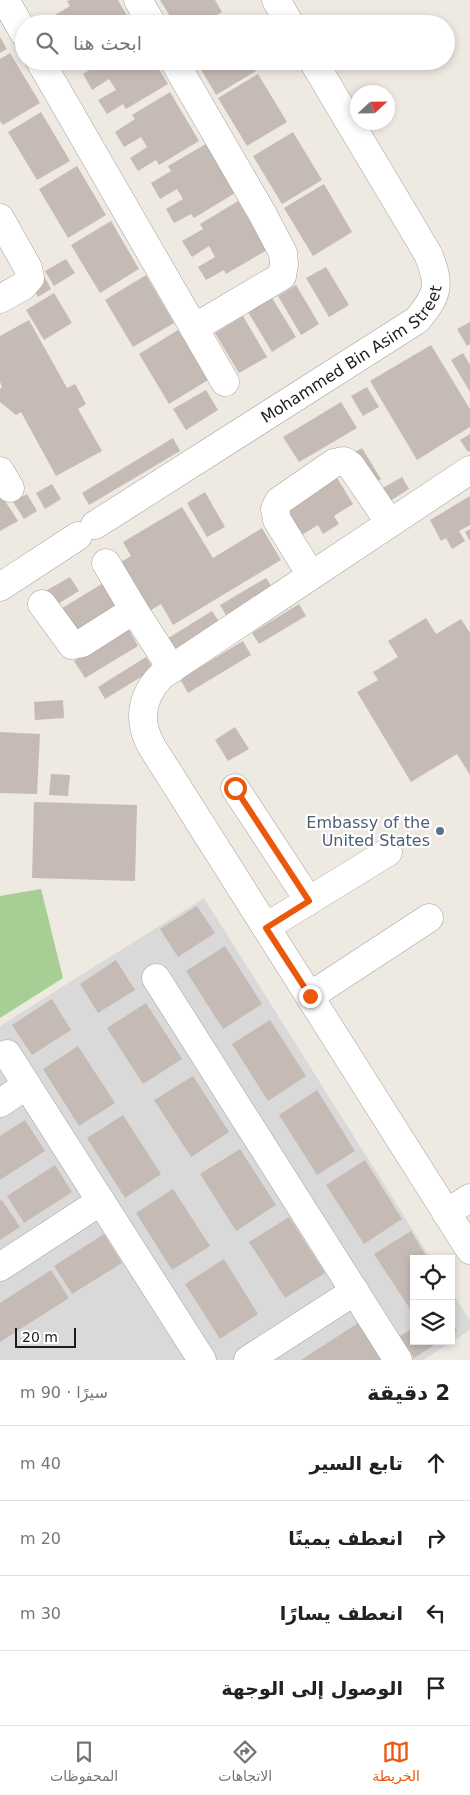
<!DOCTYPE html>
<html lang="ar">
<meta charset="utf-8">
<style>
body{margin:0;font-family:"DejaVu Sans",Vazirmatn,sans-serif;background:#f6f6f6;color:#222;direction:rtl}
.controls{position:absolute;right:15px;bottom:15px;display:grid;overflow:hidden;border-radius:0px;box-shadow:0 2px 8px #0003}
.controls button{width:45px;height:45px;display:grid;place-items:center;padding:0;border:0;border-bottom:1px solid #e0e0e0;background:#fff;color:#222;font:25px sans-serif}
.compass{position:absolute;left:350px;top:85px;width:45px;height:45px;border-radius:50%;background:#fff;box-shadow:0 2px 8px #0003;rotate:68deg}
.scale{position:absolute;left:15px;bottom:12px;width:61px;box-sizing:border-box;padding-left:5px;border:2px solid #1c1c1c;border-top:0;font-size:14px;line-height:18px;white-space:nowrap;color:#1c1c1c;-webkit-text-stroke:4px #fff;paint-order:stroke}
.stop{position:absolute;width:15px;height:15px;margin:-11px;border:4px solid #ea580c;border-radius:50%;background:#fff}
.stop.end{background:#ea580c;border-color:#fff;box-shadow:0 1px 5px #0008}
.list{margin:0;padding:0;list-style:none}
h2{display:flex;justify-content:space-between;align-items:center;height:65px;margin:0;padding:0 20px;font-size:21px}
h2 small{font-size:16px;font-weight:400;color:#767676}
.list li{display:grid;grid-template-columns:32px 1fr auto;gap:15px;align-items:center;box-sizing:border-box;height:75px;padding:0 20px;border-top:1px solid #e0e0e0}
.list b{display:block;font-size:19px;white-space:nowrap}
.list em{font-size:16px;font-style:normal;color:#767676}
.icon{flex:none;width:28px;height:28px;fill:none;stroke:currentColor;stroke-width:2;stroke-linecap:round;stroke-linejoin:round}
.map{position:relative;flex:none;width:470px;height:1360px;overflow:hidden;direction:ltr}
.search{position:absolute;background:#fff;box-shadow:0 2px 8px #0003;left:15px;right:15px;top:15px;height:55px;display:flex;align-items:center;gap:12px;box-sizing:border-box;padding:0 18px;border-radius:28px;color:#767676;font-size:19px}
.sheet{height:365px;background:#fff}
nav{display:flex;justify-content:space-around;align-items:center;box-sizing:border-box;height:70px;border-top:1px solid #e0e0e0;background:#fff;font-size:14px;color:#767676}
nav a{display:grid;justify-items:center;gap:2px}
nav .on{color:#ea580c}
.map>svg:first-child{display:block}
.residential{fill:#dad9d9}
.forest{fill:#a7cf94}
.building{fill:#c6bbb4}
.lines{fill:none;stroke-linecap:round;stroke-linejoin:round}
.minor-casing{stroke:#a3a3a3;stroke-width:29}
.minor{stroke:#fff;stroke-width:28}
.route{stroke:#ea580c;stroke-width:6}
.service-dot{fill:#5c6f8a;stroke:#fff;stroke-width:2}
.labels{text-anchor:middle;stroke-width:4.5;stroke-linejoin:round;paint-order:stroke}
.street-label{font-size:16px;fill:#1c1c1c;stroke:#fff}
.service-label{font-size:16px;fill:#4e5e75;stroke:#fff;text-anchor:end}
</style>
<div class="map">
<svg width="470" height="1360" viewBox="0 0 470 1360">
<rect width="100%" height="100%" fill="#eee9e1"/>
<!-- residential -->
<path class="residential" d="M 204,898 L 431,1259 L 414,1259 L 414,1341 L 451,1341 L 451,1291 L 470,1320 L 470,1330 L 423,1360 L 0,1360 L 0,1026 Z"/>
<!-- forest -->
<path class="forest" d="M 41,889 L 63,978 L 0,1018 L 0,896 Z"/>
<!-- building -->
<g class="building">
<path d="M 70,0 L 118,0 L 132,24 L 53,24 L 50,18 L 70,6 L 67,1 Z"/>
<path d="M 160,0 L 215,0 L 222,12 L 202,24 L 175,24 Z"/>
<path d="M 0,37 L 7,49 L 0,53 Z"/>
<path d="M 10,53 L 40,103 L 3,125 L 0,121 L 0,59 Z"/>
<path d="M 104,61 L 154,61 L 168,84 L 126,109 L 123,104 L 107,114 L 98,100 L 116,90 L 109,79 L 92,90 L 83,74 Z"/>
<path d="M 196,61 L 251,61 L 256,71 L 216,95 Z"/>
<path d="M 258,74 L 287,122 L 247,146 L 218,98 Z"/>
<path d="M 170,92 L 199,141 L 159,165 L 156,160 L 138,171 L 130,158 L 147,147 L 141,137 L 124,147 L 115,132 L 135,119 L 132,115 Z"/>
<path d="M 41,112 L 70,161 L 37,180 L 8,132 Z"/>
<path d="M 293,132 L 322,180 L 282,204 L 253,156 Z"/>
<path d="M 206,144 L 235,193 L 194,218 L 191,214 L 174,223 L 166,209 L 183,199 L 177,189 L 160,199 L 151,183 L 171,171 L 168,166 Z"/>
<path d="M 77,166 L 106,215 L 68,238 L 39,189 Z"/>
<path d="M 324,184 L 352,232 L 313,256 L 284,208 Z"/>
<path d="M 238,201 L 267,250 L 226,274 L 224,270 L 206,280 L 198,267 L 215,257 L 209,246 L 192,257 L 182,241 L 203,229 L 200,224 Z"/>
<path d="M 111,221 L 139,269 L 100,293 L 71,245 Z"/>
<path d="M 66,259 L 75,273 L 54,286 L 45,271 Z"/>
<path d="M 326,267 L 349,305 L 329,317 L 306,278 Z"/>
<path d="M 146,275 L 174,323 L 133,347 L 105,300 Z"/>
<path d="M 44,276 L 51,289 L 38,297 L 31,284 Z"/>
<path d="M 296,285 L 319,324 L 301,335 L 278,296 Z"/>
<path d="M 54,293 L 72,323 L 44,340 L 26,310 Z"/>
<path d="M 272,298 L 296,337 L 272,352 L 248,312 Z"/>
<path d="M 243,316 L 267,357 L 239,373 L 215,333 Z"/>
<path d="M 29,320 L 67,388 L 75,384 L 86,404 L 78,409 L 102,451 L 56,476 L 21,412 L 16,415 L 0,402 L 0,389 L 2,387 L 0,382 L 0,336 Z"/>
<path d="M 470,322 L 470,344 L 467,346 L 457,329 Z"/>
<path d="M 178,330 L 208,380 L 169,404 L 139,354 Z"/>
<path d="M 431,345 L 470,409 L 470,427 L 417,460 L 370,381 Z"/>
<path d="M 463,353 L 470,365 L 470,392 L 451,360 Z"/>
<path d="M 367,387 L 379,407 L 363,416 L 351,396 Z"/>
<path d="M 206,390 L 218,410 L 186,430 L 173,409 Z"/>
<path d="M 341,402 L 357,428 L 299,462 L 283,437 Z"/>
<path d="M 470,434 L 470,451 L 468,452 L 460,440 Z"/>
<path d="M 173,438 L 180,451 L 89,505 L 82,493 Z"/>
<path d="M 362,448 L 381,479 L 369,487 L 350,455 Z"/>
<path d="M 334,473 L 353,504 L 334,516 L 339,524 L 323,534 L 318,525 L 297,538 L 278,507 Z"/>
<path d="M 402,477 L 409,489 L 382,506 L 374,493 Z"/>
<path d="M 52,484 L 61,499 L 45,509 L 36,493 Z"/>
<path d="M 205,492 L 225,527 L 207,537 L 187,503 Z"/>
<path d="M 0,493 L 18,521 L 0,531 Z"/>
<path d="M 27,494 L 37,511 L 24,519 L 13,502 Z"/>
<path d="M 470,496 L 470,525 L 459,531 L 465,541 L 452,549 L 446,538 L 441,541 L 430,520 Z"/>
<path d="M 182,507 L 213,558 L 262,528 L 281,560 L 173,625 L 161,604 L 148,612 L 119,563 L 131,556 L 123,542 Z"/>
<path d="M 470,529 L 470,541 L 465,532 Z"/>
<path d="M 70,577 L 79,591 L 51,608 L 42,593 Z"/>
<path d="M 266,578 L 275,592 L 229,620 L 220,605 Z"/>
<path d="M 110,579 L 126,606 L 70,640 L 54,613 Z"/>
<path d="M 299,604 L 306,616 L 259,644 L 252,633 Z"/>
<path d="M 212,611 L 222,626 L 175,655 L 165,640 Z"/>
<path d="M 426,618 L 436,634 L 461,619 L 470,633 L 470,775 L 457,754 L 411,782 L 357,692 L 378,680 L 373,672 L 398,657 L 388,641 Z"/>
<path d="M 128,628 L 138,646 L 85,678 L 74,661 Z"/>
<path d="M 243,641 L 251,655 L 188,693 L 180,679 Z"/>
<path d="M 146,657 L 154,669 L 105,699 L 98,687 Z"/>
<path d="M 63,700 L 64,718 L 35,720 L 34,702 Z"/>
<path d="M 235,727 L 249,749 L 228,761 L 215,740 Z"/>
<path d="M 0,732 L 40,734 L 37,794 L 0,793 Z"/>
<path d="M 51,774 L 70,775 L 68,796 L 49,795 Z"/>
<path d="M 34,802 L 137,805 L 135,881 L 32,878 Z"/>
<path d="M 197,906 L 215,933 L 178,957 L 160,929 Z"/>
<path d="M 225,946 L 262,1004 L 223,1029 L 186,971 Z"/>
<path d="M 116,960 L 135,990 L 98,1013 L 80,984 Z"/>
<path d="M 52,999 L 71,1030 L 32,1055 L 12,1025 Z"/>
<path d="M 146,1003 L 182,1059 L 143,1084 L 107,1028 Z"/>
<path d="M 270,1020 L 306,1076 L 268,1101 L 232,1044 Z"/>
<path d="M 78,1046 L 115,1103 L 79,1126 L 43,1069 Z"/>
<path d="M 193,1076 L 229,1132 L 191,1157 L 154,1100 Z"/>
<path d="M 317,1090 L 355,1151 L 317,1175 L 279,1115 Z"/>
<path d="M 123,1115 L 161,1174 L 125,1198 L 87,1138 Z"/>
<path d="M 25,1120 L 45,1151 L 0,1180 L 0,1136 Z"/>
<path d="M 240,1149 L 276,1205 L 236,1231 L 200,1174 Z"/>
<path d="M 365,1160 L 402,1219 L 364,1244 L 326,1185 Z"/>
<path d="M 55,1165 L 72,1192 L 24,1223 L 7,1196 Z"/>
<path d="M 173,1189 L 210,1246 L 172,1270 L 136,1213 Z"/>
<path d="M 2,1200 L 20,1227 L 0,1240 L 0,1201 Z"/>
<path d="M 289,1217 L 325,1273 L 285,1298 L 249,1242 Z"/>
<path d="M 411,1231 L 428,1259 L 414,1259 L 414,1311 L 412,1312 L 374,1254 Z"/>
<path d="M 104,1234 L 122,1263 L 72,1294 L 54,1266 Z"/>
<path d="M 224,1259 L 258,1314 L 220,1339 L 185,1284 Z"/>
<path d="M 51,1270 L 69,1298 L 0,1342 L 0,1303 Z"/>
<path d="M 451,1322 L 457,1331 L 451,1335 Z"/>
<path d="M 358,1323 L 382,1360 L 301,1360 Z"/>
<path d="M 414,1328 L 414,1341 L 430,1341 L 433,1346 L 414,1358 L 400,1336 Z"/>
</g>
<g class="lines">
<defs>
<g id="minor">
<path d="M 5,0 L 24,33"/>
<path d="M 138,0 L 152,24"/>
<path d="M 276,0 L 290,24"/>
<path d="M 40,61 L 194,328 L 282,276 L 284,264 L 283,253 L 262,213 L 174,61"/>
<path d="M 0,218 L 28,268 L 30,278 L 23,286 L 0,299"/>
<path d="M 194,328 L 225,382"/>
<path d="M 470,470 L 162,675 C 141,696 137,721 152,747 L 470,1250"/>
<path d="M 0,471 L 10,488"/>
<path id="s1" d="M 95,525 L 417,320 C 438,295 441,285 428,254 L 313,61"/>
<path d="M 106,563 L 134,610 L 172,669"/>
<path d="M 311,575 L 277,520 L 275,509 L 279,501 L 334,463 L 344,461 L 351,466 L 390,523"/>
<path d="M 0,587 L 78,536"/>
<path d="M 42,604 L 72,645 L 82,643 L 134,610"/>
<path d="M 235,788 L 309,901"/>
<path d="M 266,927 L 388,852"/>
<path d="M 156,978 L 398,1360"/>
<path d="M 310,996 L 429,918"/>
<path d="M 7,1054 L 202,1360"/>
<path d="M 0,1103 L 27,1085"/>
<path d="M 446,1213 L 470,1198"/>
<path d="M 0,1267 L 101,1201"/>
<path d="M 248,1360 L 355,1291"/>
</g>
</defs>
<!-- minor casing -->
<use href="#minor" class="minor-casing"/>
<!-- minor -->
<use href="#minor" class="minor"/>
</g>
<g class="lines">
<!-- route -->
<path class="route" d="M 235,788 L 309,901 L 266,928 L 310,996"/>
</g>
<!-- markers -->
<circle class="service-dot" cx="440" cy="831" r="5"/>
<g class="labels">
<!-- street labels -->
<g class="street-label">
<text dy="6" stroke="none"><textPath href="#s1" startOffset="310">Mohammed Bin Asim Street</textPath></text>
</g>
<!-- service labels -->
<g class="service-label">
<text x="430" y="828">Embassy of the<tspan x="430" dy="18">United States</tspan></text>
</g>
</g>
</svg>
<div class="controls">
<button><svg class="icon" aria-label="locate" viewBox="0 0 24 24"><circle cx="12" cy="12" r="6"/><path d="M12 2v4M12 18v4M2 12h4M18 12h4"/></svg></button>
<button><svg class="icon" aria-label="layers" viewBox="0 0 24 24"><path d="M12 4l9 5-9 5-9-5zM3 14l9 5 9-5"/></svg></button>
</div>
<svg class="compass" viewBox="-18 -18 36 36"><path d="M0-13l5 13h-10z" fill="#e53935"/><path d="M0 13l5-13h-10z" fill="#767676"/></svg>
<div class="scale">20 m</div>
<div class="stop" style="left:235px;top:788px"></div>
<div class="stop end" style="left:310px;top:996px"></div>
<div class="search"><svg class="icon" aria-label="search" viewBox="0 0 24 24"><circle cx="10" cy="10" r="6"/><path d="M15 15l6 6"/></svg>ابحث هنا</div>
</div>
<section class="sheet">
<h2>2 دقيقة<small>سيرًا · 90 m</small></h2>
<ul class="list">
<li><svg class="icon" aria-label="ahead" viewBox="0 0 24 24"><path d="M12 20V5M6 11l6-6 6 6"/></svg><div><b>تابع السير</b></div><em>40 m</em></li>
<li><svg class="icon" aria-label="right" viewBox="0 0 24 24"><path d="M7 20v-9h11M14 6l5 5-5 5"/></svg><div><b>انعطف يمينًا</b></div><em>20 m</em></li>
<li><svg class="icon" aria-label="left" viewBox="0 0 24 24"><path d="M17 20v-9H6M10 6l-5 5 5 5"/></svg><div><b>انعطف يسارًا</b></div><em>30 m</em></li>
<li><svg class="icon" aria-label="arrive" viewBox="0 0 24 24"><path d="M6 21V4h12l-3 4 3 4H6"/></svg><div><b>الوصول إلى الوجهة</b></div></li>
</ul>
</section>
<nav>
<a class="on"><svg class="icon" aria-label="map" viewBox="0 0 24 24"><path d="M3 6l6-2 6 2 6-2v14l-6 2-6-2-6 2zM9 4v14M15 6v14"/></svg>الخريطة</a>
<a><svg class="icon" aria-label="directions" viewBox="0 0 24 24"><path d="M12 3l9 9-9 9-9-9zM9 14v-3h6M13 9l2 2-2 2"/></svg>الاتجاهات</a>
<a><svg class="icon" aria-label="saved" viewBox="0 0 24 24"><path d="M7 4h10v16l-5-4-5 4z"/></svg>المحفوظات</a>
</nav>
